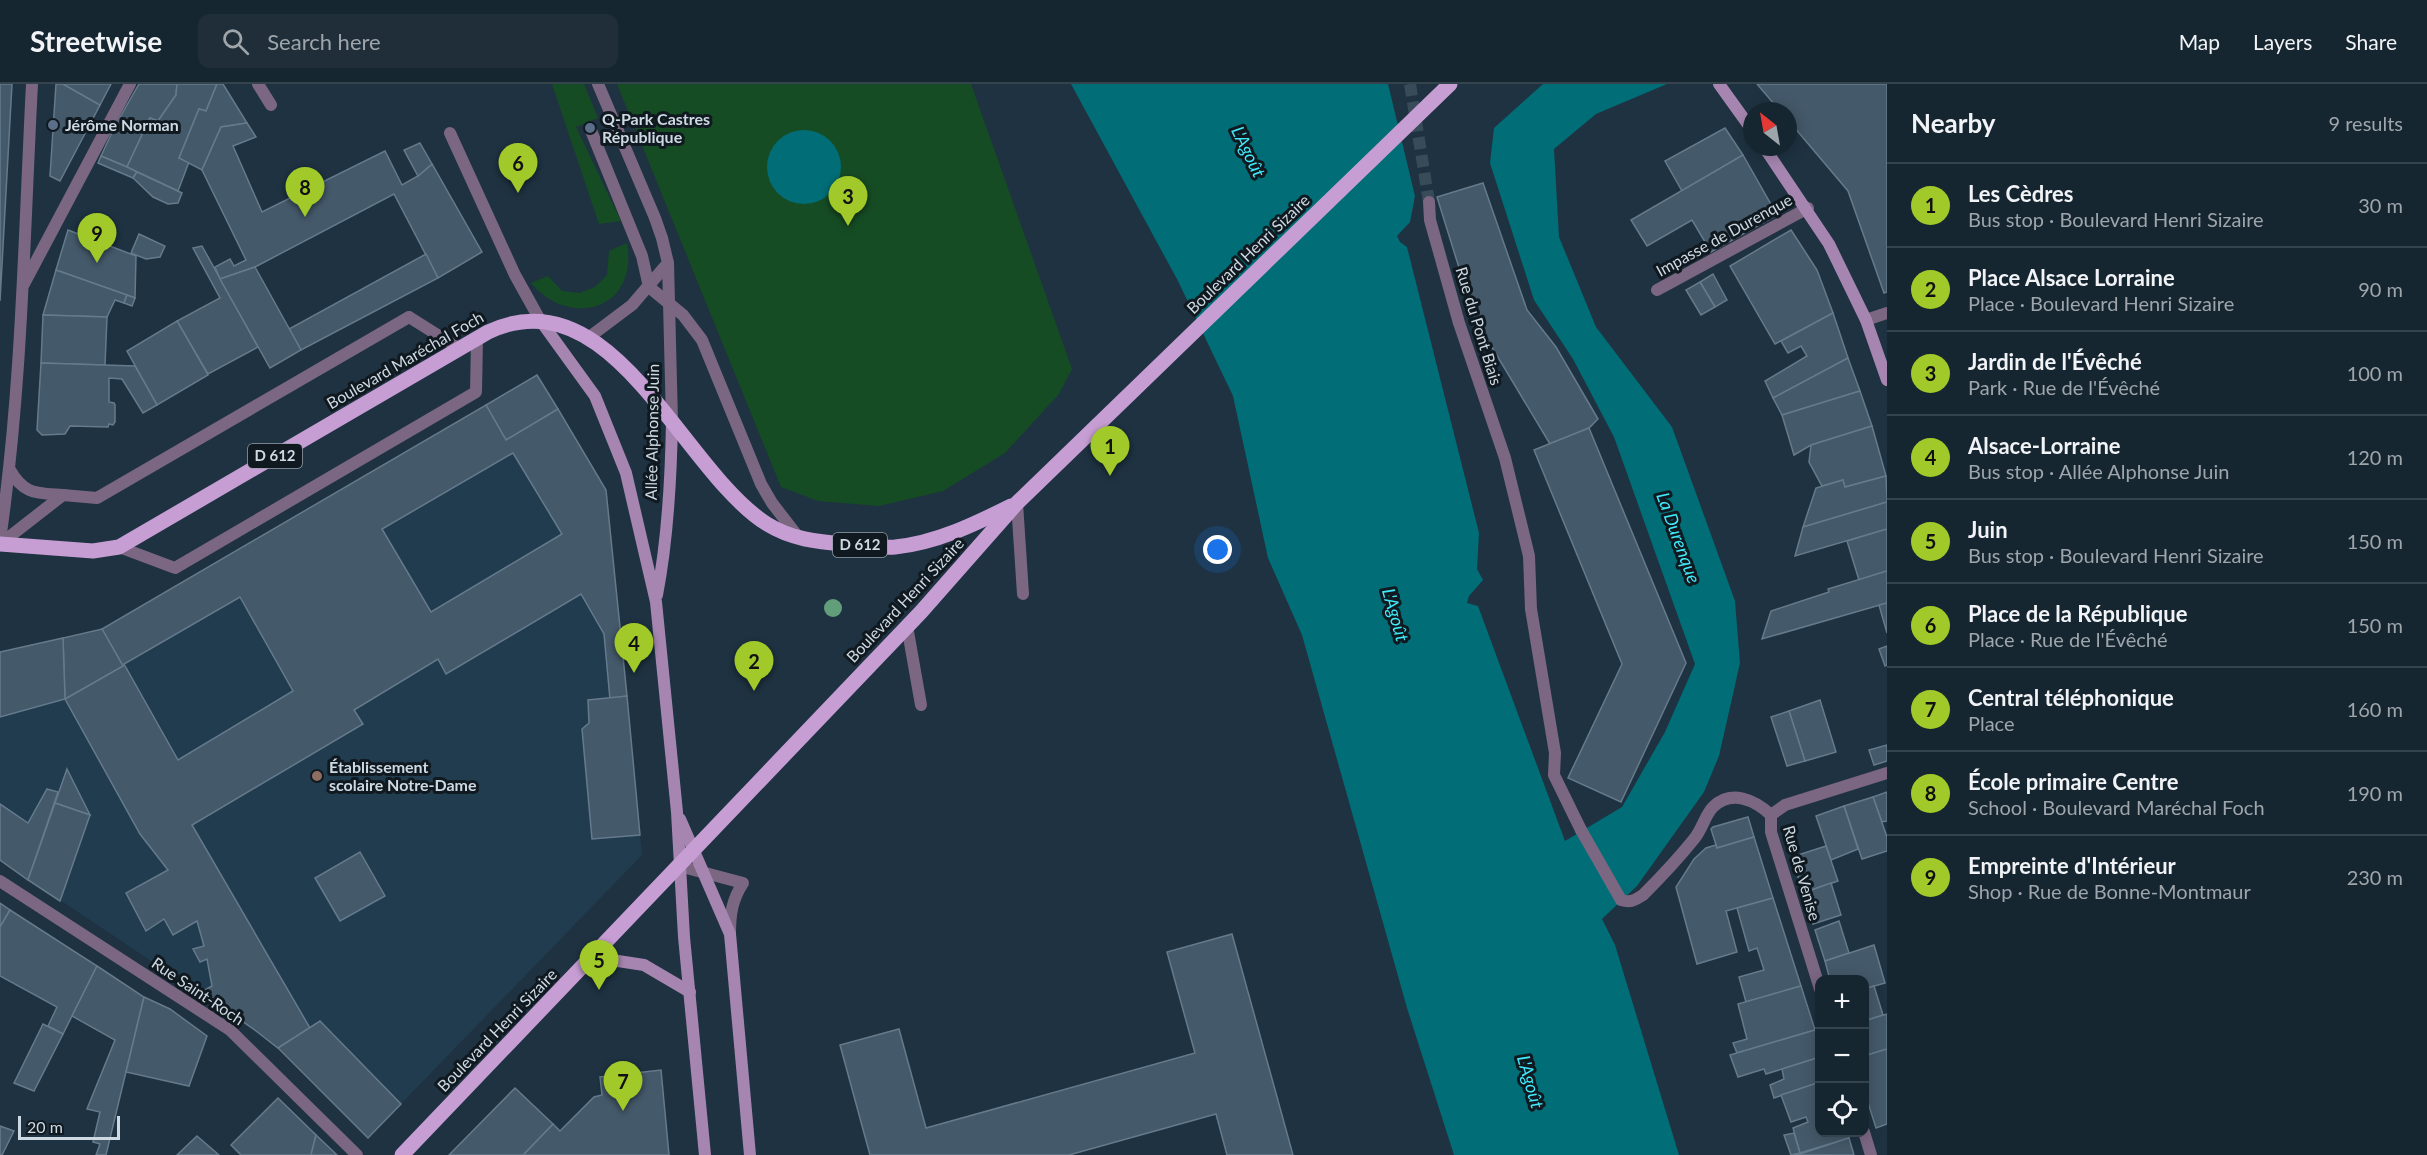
<!DOCTYPE html>
<meta charset="utf-8">
<style>
body{margin:0;font-family:Lato,sans-serif;background:#1f2e39;color:#f1f3f6}
.controls{position:absolute;right:18px;bottom:18px;display:grid;overflow:hidden;border-radius:12px;box-shadow:0 3px 15px #0003}
.controls button{width:54px;height:54px;display:grid;place-items:center;padding:0;border:0;border-bottom:2px solid #35434d;background:#162631;color:#f1f3f6;font:30px sans-serif}
.compass{position:absolute;left:1743px;top:18px;width:54px;height:54px;border-radius:50%;background:#162631;box-shadow:0 3px 15px #0003;rotate:329deg}
.scale{position:absolute;left:18px;bottom:15px;width:102px;box-sizing:border-box;padding-left:6px;border:3px solid #cdd9e3;border-top:0;font-size:16px;line-height:21px;white-space:nowrap;color:#cdd9e3;-webkit-text-stroke:4px #10191f;paint-order:stroke}
.you{position:absolute;left:1218px;top:466px;width:21px;height:21px;margin:-15px;border:4px solid #fff;border-radius:50%;background:#1a73e8;box-shadow:0 0 0 9px #1a73e833}
.badge{display:grid;place-items:center;width:39px;height:39px;border-radius:50%;background:#a1c92a;color:#111;font-size:20px;font-weight:700}
.pin{position:absolute;translate:-50% -50px;filter:drop-shadow(0 2px 3px #0008)}
.pin::after{content:'';position:absolute;top:32px;width:21px;height:18px;background:inherit;clip-path:polygon(0 0,100% 0,50% 100%)}
.list{margin:0;padding:0;list-style:none}
h2{display:flex;justify-content:space-between;align-items:center;height:78px;margin:0;padding:0 24px;font-size:26px}
h2 small{font-size:20px;font-weight:400;color:#9ea5ab}
.list li{display:grid;grid-template-columns:39px 1fr auto;gap:18px;align-items:center;box-sizing:border-box;height:84px;padding:0 24px;border-top:2px solid #35434d}
.list b{display:block;font-size:22px;white-space:nowrap}
.list p{margin:0;font-size:20px;white-space:nowrap;color:#9ea5ab}
.list em{font-size:20px;font-style:normal;color:#9ea5ab}
.icon{flex:none;width:33px;height:33px;fill:none;stroke:currentColor;stroke-width:2;stroke-linecap:round;stroke-linejoin:round}
.map{position:relative;flex:none;width:1887px;height:1071px;overflow:hidden}
header{display:flex;align-items:center;gap:36px;box-sizing:border-box;height:84px;padding:0 30px;background:#162631;border-bottom:2px solid #35434d}
header strong{font-size:28px}
nav{display:flex;gap:33px;margin-inline-start:auto;font-size:21px}
.search{width:420px;height:54px;background:#1f2e39;display:flex;align-items:center;gap:15px;box-sizing:border-box;padding:0 21px;border-radius:12px;color:#9ea5ab;font-size:22px}
main{display:flex}
aside{flex:1;background:#162631}
.map>svg:first-child{display:block}
.built{fill:#213b4f}
.green{fill:#164c24}
.water{fill:#016d76}
.building{fill:#44596a;stroke:#657b8c;stroke-width:1.5;fill-rule:evenodd}
.lines{fill:none;stroke-linecap:round;stroke-linejoin:round}
.minor-tunnel{stroke:#384b59;stroke-width:12;stroke-dasharray:12 6;stroke-linecap:butt}
.service{stroke:#7b6782;stroke-width:12}
.minor{stroke:#7b6782;stroke-width:12}
.secondary{stroke:#a686b0;stroke-width:12}
.primary{stroke:#c79ed4;stroke-width:15}
.tree{fill:#639e7b}
.service-dot{fill:#5c6f8a;stroke:#10191f;stroke-width:2}
.education-dot{fill:#8d6e63;stroke:#10191f;stroke-width:2}
.labels{text-anchor:middle;stroke-width:6;stroke-linejoin:round;paint-order:stroke}
.shield{fill:#10191f;stroke:#949fa8;stroke-width:1.5}
.shield-label{font-size:15px;font-weight:bold;fill:#cdd9e3}
.poi-label{font-size:16px;font-weight:bold;fill:#cdd9e3;stroke:#10191f;text-anchor:start}
.street-label{font-size:16px;fill:#cdd9e3;stroke:#10191f}
.water-label{font-size:18px;font-style:italic;fill:#40eafa;stroke:#10191f}
</style>
<header>
<strong>Streetwise</strong>
<div class="search"><svg class="icon" aria-label="search" viewBox="0 0 24 24"><circle cx="10" cy="10" r="6"/><path d="M15 15l6 6"/></svg>Search here</div>
<nav><a>Map</a><a>Layers</a><a>Share</a></nav>
</header>
<main>
<div class="map">
<svg width="1887" height="1071" viewBox="0 0 1887 1071">
<rect width="100%" height="100%" fill="#1e3241"/>
<!-- built -->
<path class="built" d="M 486,321 L 506,356 L 558,325 L 606,406 L 642,771 L 368,1054 L 278,964 L 256,947 L 0,776 L 0,633 L 65,615 L 102,545 Z"/>
<!-- green -->
<g class="green">
<path d="M 552,0 L 584,0 L 598,34 L 576,43 L 621,137 L 599,140 Z"/>
<path d="M 617,0 L 971,0 L 1072,285 L 1059,310 L 1005,369 L 943,407 L 879,422 L 818,417 L 781,403 Z"/>
<path d="M 627,159 C 639,225 571,246 531,199 L 548,192 L 562,207 L 579,209 L 595,203 L 607,191 L 609,167 Z"/>
</g>
<!-- water -->
<g class="water">
<path d="M 1071,0 L 1388,0 L 1415,112 L 1410,138 L 1397,152 L 1400,158 L 1407,163 L 1479,449 L 1477,485 L 1483,496 L 1469,512 L 1467,519 L 1478,522 L 1565,757 L 1622,723 L 1665,648 L 1695,580 L 1614,353 L 1573,275 L 1534,216 L 1490,79 L 1494,44 L 1543,0 L 1667,0 L 1596,30 L 1554,65 L 1559,153 L 1596,243 L 1672,343 L 1735,517 L 1740,579 L 1719,672 L 1704,708 L 1637,802 L 1602,835 L 1615,861 L 1679,1071 L 1454,1071 L 1407,924 L 1302,551 L 1268,474 L 1233,312 L 1178,197 Z"/>
<circle cx="804" cy="83" r="37"/>
</g>
<!-- building -->
<g class="building">
<path d="M 0,0 L 12,0 L 0,217 Z"/>
<path d="M 56,0 L 63,0 L 100,21 L 60,97 L 50,92 Z"/>
<path d="M 63,0 L 111,0 L 100,21 Z"/>
<path d="M 139,0 L 177,0 L 176,11 L 158,37 L 150,34 L 127,83 L 101,72 L 115,42 Z"/>
<path d="M 177,0 L 217,0 L 206,27 L 199,25 L 179,74 L 189,78 L 178,107 L 127,83 L 150,34 L 158,37 L 176,11 Z"/>
<path d="M 217,0 L 223,0 L 247,39 L 221,43 L 202,86 L 179,74 L 199,25 L 206,27 Z"/>
<path d="M 1757,0 L 1887,0 L 1887,208 L 1884,209 L 1848,107 L 1788,36 L 1788,27 L 1780,27 Z"/>
<path d="M 247,39 L 256,53 L 233,62 L 262,128 L 385,67 L 402,101 L 418,92 L 432,80 L 482,168 L 438,194 L 394,110 L 255,183 L 220,195 L 215,183 L 230,175 L 234,182 L 246,176 L 202,86 L 221,43 Z"/>
<path d="M 1725,44 L 1743,71 L 1682,107 L 1665,77 Z"/>
<path d="M 420,59 L 432,80 L 418,92 L 404,66 Z"/>
<path d="M 1743,71 L 1777,131 L 1711,168 L 1692,136 L 1647,162 L 1631,136 Z"/>
<path d="M 101,72 L 127,83 L 137,88 L 133,94 L 98,79 Z"/>
<path d="M 137,88 L 182,109 L 178,119 L 168,120 L 153,113 L 133,94 Z"/>
<path d="M 1483,99 L 1527,226 L 1556,263 L 1598,335 L 1589,344 L 1550,360 L 1475,235 L 1437,113 Z"/>
<path d="M 68,146 L 136,172 L 135,214 L 56,186 Z"/>
<path d="M 1791,146 L 1817,186 L 1833,229 L 1775,260 L 1730,182 Z"/>
<path d="M 139,150 L 165,162 L 160,173 L 146,175 L 131,169 Z"/>
<path d="M 202,162 L 258,263 L 208,290 L 177,237 L 220,214 L 193,164 Z"/>
<path d="M 426,170 L 438,194 L 301,266 L 289,245 Z"/>
<path d="M 255,183 L 301,266 L 270,284 L 220,195 Z"/>
<path d="M 56,186 L 127,211 L 124,219 L 115,216 L 107,233 L 43,231 Z"/>
<path d="M 1713,190 L 1727,216 L 1715,223 L 1700,198 Z"/>
<path d="M 1700,198 L 1715,223 L 1701,231 L 1686,206 Z"/>
<path d="M 127,211 L 135,214 L 132,222 L 124,219 Z"/>
<path d="M 1833,229 L 1848,274 L 1773,314 L 1765,297 L 1807,272 L 1801,262 L 1788,269 L 1781,257 Z"/>
<path d="M 43,231 L 107,233 L 105,281 L 41,279 Z"/>
<path d="M 177,237 L 208,291 L 157,321 L 127,267 Z"/>
<path d="M 1848,274 L 1860,307 L 1782,331 L 1773,314 Z"/>
<path d="M 41,279 L 135,282 L 157,321 L 143,329 L 122,295 L 109,294 L 109,318 L 114,319 L 115,321 L 115,338 L 113,341 L 109,340 L 108,343 L 70,342 L 65,350 L 42,351 L 37,346 Z"/>
<path d="M 537,291 L 558,325 L 506,356 L 486,321 Z"/>
<path d="M 1860,307 L 1872,342 L 1811,361 L 1794,371 L 1782,331 Z"/>
<path d="M 486,321 L 506,356 L 558,325 L 606,406 L 627,612 L 610,615 L 604,550 L 581,510 L 446,590 L 438,575 L 354,626 L 363,640 L 192,741 L 310,944 L 278,964 L 256,947 L 201,908 L 212,902 L 207,875 L 200,878 L 193,865 L 204,862 L 197,837 L 173,851 L 164,835 L 146,847 L 126,809 L 168,786 L 140,750 L 65,615 L 123,582 L 102,545 ZM 513,369 L 562,450 L 431,528 L 382,445 ZM 240,513 L 293,607 L 178,676 L 124,580 Z"/>
<path d="M 1872,342 L 1886,392 L 1845,403 L 1843,396 L 1822,402 L 1809,378 L 1811,361 Z"/>
<path d="M 1589,344 L 1686,579 L 1621,718 L 1568,694 L 1622,580 L 1534,366 Z"/>
<path d="M 1886,392 L 1887,418 L 1803,443 L 1816,404 L 1843,396 L 1845,403 Z"/>
<path d="M 1887,418 L 1887,445 L 1795,472 L 1803,443 Z"/>
<path d="M 1887,445 L 1887,487 L 1859,496 L 1847,457 Z"/>
<path d="M 1887,487 L 1887,519 L 1762,555 L 1771,527 L 1829,508 L 1828,505 Z"/>
<path d="M 1887,519 L 1887,549 L 1879,521 Z"/>
<path d="M 102,545 L 123,582 L 65,615 L 63,554 Z"/>
<path d="M 63,554 L 65,615 L 0,633 L 0,568 Z"/>
<path d="M 1887,562 L 1887,581 L 1885,582 L 1879,565 Z"/>
<path d="M 627,612 L 640,751 L 592,755 L 582,645 L 589,639 L 588,616 Z"/>
<path d="M 1820,616 L 1836,668 L 1805,677 L 1789,627 Z"/>
<path d="M 1789,627 L 1805,677 L 1787,682 L 1771,633 Z"/>
<path d="M 1887,661 L 1887,677 L 1874,681 L 1869,666 Z"/>
<path d="M 67,685 L 90,731 L 55,719 Z"/>
<path d="M 47,705 L 58,708 L 28,796 L 0,776 L 0,720 L 28,739 Z"/>
<path d="M 1887,708 L 1887,737 L 1882,738 L 1873,713 Z"/>
<path d="M 1873,713 L 1887,753 L 1887,767 L 1862,775 L 1844,722 Z"/>
<path d="M 55,719 L 90,731 L 60,817 L 28,796 Z"/>
<path d="M 1844,722 L 1858,765 L 1831,776 L 1816,732 Z"/>
<path d="M 1748,733 L 1754,753 L 1717,764 L 1711,745 L 1713,743 Z"/>
<path d="M 1754,753 L 1773,814 L 1726,827 L 1737,868 L 1697,880 L 1676,803 L 1694,775 L 1706,764 L 1716,761 L 1717,764 Z"/>
<path d="M 1826,762 L 1838,797 L 1803,809 L 1792,773 Z"/>
<path d="M 360,768 L 385,812 L 340,837 L 315,794 Z"/>
<path d="M 1831,799 L 1841,831 L 1813,840 L 1803,809 Z"/>
<path d="M 1773,814 L 1801,902 L 1746,918 L 1739,893 L 1764,886 L 1757,864 L 1749,867 L 1737,824 Z"/>
<path d="M 0,819 L 10,826 L 0,843 Z"/>
<path d="M 10,826 L 97,882 L 63,950 L 48,942 L 57,923 L 0,892 L 0,843 Z"/>
<path d="M 1839,837 L 1849,869 L 1825,877 L 1815,846 Z"/>
<path d="M 1232,850 L 1293,1071 L 1227,1071 L 1216,1030 L 1069,1071 L 870,1071 L 840,961 L 899,945 L 926,1044 L 1195,969 L 1167,868 Z"/>
<path d="M 1874,861 L 1885,899 L 1864,905 L 1864,896 L 1830,896 L 1825,877 Z"/>
<path d="M 97,882 L 144,913 L 106,1071 L 96,1071 L 100,1060 L 93,1058 L 100,1028 L 87,1025 L 115,956 L 72,932 Z"/>
<path d="M 1801,902 L 1815,946 L 1737,969 L 1733,959 L 1747,955 L 1738,920 Z"/>
<path d="M 1874,902 L 1883,931 L 1864,937 L 1864,905 Z"/>
<path d="M 144,913 L 170,925 L 207,952 L 189,1002 L 126,988 Z"/>
<path d="M 1887,930 L 1887,965 L 1864,972 L 1864,937 Z"/>
<path d="M 320,937 L 401,1020 L 368,1054 L 278,964 Z"/>
<path d="M 43,940 L 63,950 L 34,1007 L 14,999 Z"/>
<path d="M 1815,946 L 1820,962 L 1820,973 L 1766,990 L 1764,985 L 1738,993 L 1730,971 Z"/>
<path d="M 1887,965 L 1887,1040 L 1876,1044 L 1864,1006 L 1864,972 Z"/>
<path d="M 1820,973 L 1820,998 L 1774,1014 L 1770,1001 L 1784,995 L 1782,985 Z"/>
<path d="M 661,986 L 669,1071 L 523,1071 L 553,1040 L 560,1047 L 594,1013 L 602,1011 L 600,993 Z"/>
<path d="M 1820,998 L 1820,1048 L 1847,1048 L 1849,1054 L 1800,1069 L 1793,1044 L 1808,1038 L 1806,1033 L 1791,1038 L 1781,1011 Z"/>
<path d="M 515,1004 L 553,1040 L 523,1071 L 449,1071 Z"/>
<path d="M 278,1014 L 316,1051 L 311,1071 L 241,1071 L 231,1061 Z"/>
<path d="M 0,1042 L 14,1047 L 2,1071 L 0,1071 Z"/>
<path d="M 1794,1049 L 1800,1069 L 1791,1071 L 1784,1051 Z"/>
<path d="M 316,1051 L 337,1071 L 311,1071 Z"/>
<path d="M 197,1052 L 219,1071 L 177,1071 Z"/>
<path d="M 1849,1054 L 1854,1071 L 1795,1071 L 1800,1070 Z"/>
</g>
<g class="lines">
<!-- minor-tunnel -->
<path class="minor-tunnel" d="M 1410,0 L 1429,118"/>
<!-- service -->
<g class="service">
<path d="M 258,0 L 271,21"/>
<path d="M 590,44 L 642,172 L 649,203 L 683,231 L 702,256 L 761,400 L 772,419 L 799,454"/>
<path d="M 450,49 L 515,191 L 540,236"/>
<path d="M 409,233 L 460,265"/>
<path d="M 10,386 C 24,411 37,409 63,411"/>
<path d="M 1017,419 L 1023,510"/>
<path d="M 0,460 L 63,411"/>
<path d="M 119,463 L 175,484 L 476,308 L 477,254"/>
<path d="M 907,542 L 921,621"/>
<path d="M 1581,746 L 1621,816 C 1631,819 1635,816 1643,811"/>
<path d="M 679,782 L 743,799 C 732,816 730,830 730,850"/>
</g>
<!-- minor -->
<g class="minor">
<path d="M 1429,118 L 1430,136 L 1459,239 L 1505,374 L 1529,472 L 1531,525 L 1555,669 L 1554,691 L 1581,746"/>
<path d="M 668,179 L 672,338"/>
<path d="M 24,200 L 130,0"/>
<path d="M 1657,206 L 1808,124"/>
<path d="M 1866,236 L 1887,229"/>
<path d="M 588,254 L 632,221 L 668,179 L 662,154 L 655,134 L 598,0"/>
<path d="M 63,411 L 97,414 L 409,233"/>
<path d="M 0,456 C 22,305 24,152 32,0"/>
<path d="M 0,797 L 230,946 L 357,1071"/>
<path d="M 1643,811 C 1661,793 1678,775 1694,755 C 1702,746 1705,731 1713,723 C 1731,705 1755,716 1771,731"/>
<path d="M 1820,905 L 1771,748 L 1771,731 L 1785,721 L 1887,689"/>
<path d="M 1864,1048 L 1871,1071"/>
</g>
<!-- secondary -->
<g class="secondary">
<path d="M 1719,0 L 1752,46"/>
<path d="M 1764,63 L 1829,160 L 1866,236 L 1887,296"/>
<path d="M 540,236 L 595,312 L 626,389 L 656,518 L 677,728 L 684,853 L 705,1071"/>
<path d="M 657,511 C 668,454 671,395 672,338"/>
<path d="M 680,735 L 730,850 L 750,1071"/>
<path d="M 592,873 L 644,881 L 690,908"/>
</g>
<!-- primary -->
<g class="primary">
<path d="M 0,460 L 93,467 L 119,463 L 488,248 C 613,189 682,387 767,440 C 791,455 817,458 845,460 C 861,461 879,464 895,463 C 936,459 975,440 1011,422"/>
<path d="M 402,1071 L 921,528 L 1017,419 L 1450,0"/>
</g>
</g>
<!-- trees -->
<circle class="tree" cx="833" cy="524" r="9"/>
<!-- markers -->
<g class="service-dot">
<circle cx="53" cy="41" r="6"/>
<circle cx="590" cy="44" r="6"/>
</g>
<circle class="education-dot" cx="317" cy="692" r="6"/>
<g class="labels">
<!-- shield labels -->
<g class="shield">
<rect x="248" y="360" width="54" height="24" rx="4.5"/>
<rect x="833" y="449" width="54" height="24" rx="4.5"/>
</g>
<g class="shield-label">
<text x="275" y="377">D 612</text>
<text x="860" y="466">D 612</text>
</g>
<!-- poi labels -->
<g class="poi-label">
<text x="602" y="41">Q-Park Castres<tspan x="602" dy="18">République</tspan></text>
<text x="65" y="47">Jérôme Norman</text>
<text x="329" y="689">Établissement<tspan x="329" dy="18">scolaire Notre-Dame</tspan></text>
</g>
<!-- street labels -->
<g class="street-label">
<text transform="translate(1724 151) rotate(-29)" y="6">Impasse de Durenque</text>
<text transform="translate(1248 170) rotate(-44)" y="6">Boulevard Henri Sizaire</text>
<text transform="translate(1479 242) rotate(73)" y="6">Rue du Pont Biais</text>
<text transform="translate(405 276) rotate(-30)" y="6">Boulevard Maréchal Foch</text>
<text transform="translate(652 348) rotate(-89)" y="6">Allée Alphonse Juin</text>
<text transform="translate(905 516) rotate(-47)" y="6">Boulevard Henri Sizaire</text>
<text transform="translate(1802 789) rotate(74)" y="6">Rue de Venise</text>
<text transform="translate(198 907) rotate(34)" y="6">Rue Saint-Roch</text>
<text transform="translate(497 946) rotate(-46)" y="6">Boulevard Henri Sizaire</text>
</g>
<!-- water labels -->
<g class="water-label">
<text transform="translate(1248 68) rotate(64)" y="6">L'Agoût</text>
<text transform="translate(1678 454) rotate(70)" y="6">La Durenque</text>
<text transform="translate(1395 531) rotate(74)" y="6">L'Agoût</text>
<text transform="translate(1530 998) rotate(74)" y="6">L'Agoût</text>
</g>
</g>
</svg>
<div class="controls">
<button>+</button>
<button>−</button>
<button><svg class="icon" aria-label="locate" viewBox="0 0 24 24"><circle cx="12" cy="12" r="6"/><path d="M12 2v4M12 18v4M2 12h4M18 12h4"/></svg></button>
</div>
<svg class="compass" viewBox="-18 -18 36 36"><path d="M0-13l5 13h-10z" fill="#e53935"/><path d="M0 13l5-13h-10z" fill="#9ea5ab"/></svg>
<div class="scale">20 m</div>
<div class="you"></div>
<div class="pin badge" style="left:1110px;top:392px">1</div>
<div class="pin badge" style="left:754px;top:607px">2</div>
<div class="pin badge" style="left:848px;top:142px">3</div>
<div class="pin badge" style="left:634px;top:589px">4</div>
<div class="pin badge" style="left:599px;top:906px">5</div>
<div class="pin badge" style="left:518px;top:109px">6</div>
<div class="pin badge" style="left:623px;top:1027px">7</div>
<div class="pin badge" style="left:305px;top:133px">8</div>
<div class="pin badge" style="left:97px;top:179px">9</div>
</div>
<aside>
<h2>Nearby<small>9 results</small></h2>
<ul class="list">
<li><span class="badge">1</span><div><b>Les Cèdres</b><p>Bus stop · Boulevard Henri Sizaire</p></div><em>30 m</em></li>
<li><span class="badge">2</span><div><b>Place Alsace Lorraine</b><p>Place · Boulevard Henri Sizaire</p></div><em>90 m</em></li>
<li><span class="badge">3</span><div><b>Jardin de l'Évêché</b><p>Park · Rue de l'Évêché</p></div><em>100 m</em></li>
<li><span class="badge">4</span><div><b>Alsace-Lorraine</b><p>Bus stop · Allée Alphonse Juin</p></div><em>120 m</em></li>
<li><span class="badge">5</span><div><b>Juin</b><p>Bus stop · Boulevard Henri Sizaire</p></div><em>150 m</em></li>
<li><span class="badge">6</span><div><b>Place de la République</b><p>Place · Rue de l'Évêché</p></div><em>150 m</em></li>
<li><span class="badge">7</span><div><b>Central téléphonique</b><p>Place</p></div><em>160 m</em></li>
<li><span class="badge">8</span><div><b>École primaire Centre</b><p>School · Boulevard Maréchal Foch</p></div><em>190 m</em></li>
<li><span class="badge">9</span><div><b>Empreinte d'Intérieur</b><p>Shop · Rue de Bonne-Montmaur</p></div><em>230 m</em></li>
</ul>
</aside>
</main>
